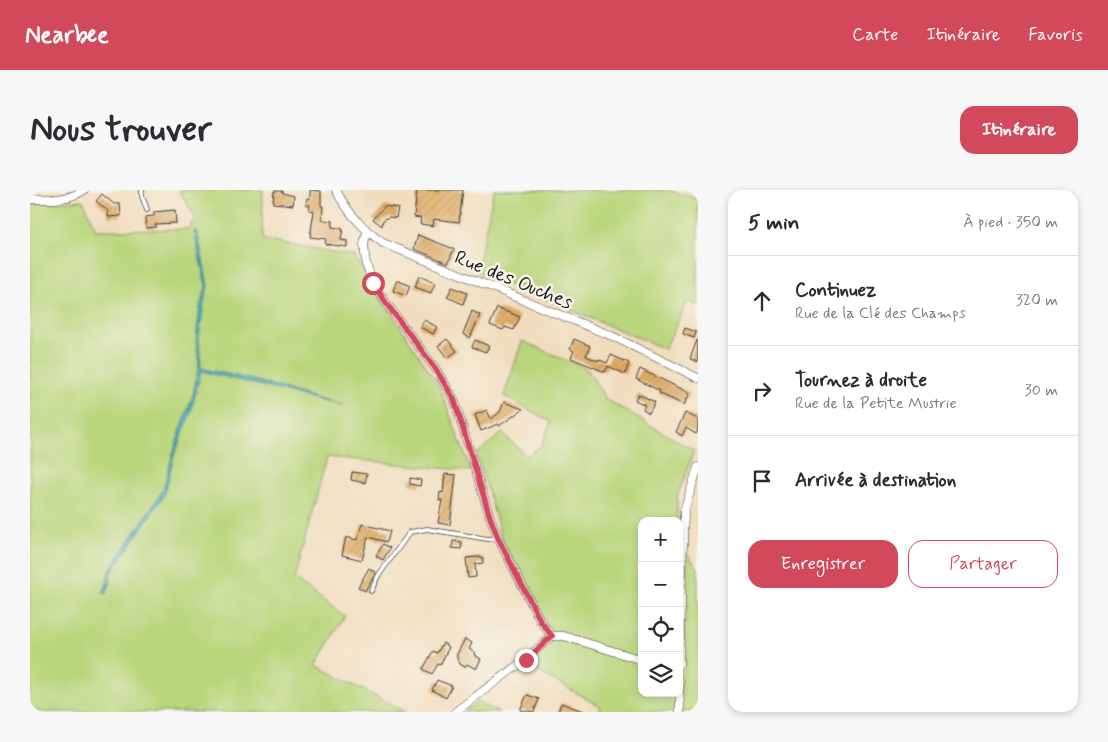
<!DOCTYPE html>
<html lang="fr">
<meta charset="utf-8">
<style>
body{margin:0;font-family:Mynerve,sans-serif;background:#f7f7f7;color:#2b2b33}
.controls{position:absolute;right:15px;bottom:15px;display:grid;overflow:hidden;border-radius:10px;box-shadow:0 2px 8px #0003}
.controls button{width:45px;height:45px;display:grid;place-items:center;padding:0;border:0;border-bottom:1px solid #e1e1e2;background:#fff;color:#2b2b33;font:25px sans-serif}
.stop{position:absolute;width:15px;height:15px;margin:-11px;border:4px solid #d1495b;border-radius:50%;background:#fff}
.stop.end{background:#d1495b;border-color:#fff;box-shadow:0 1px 5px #0008}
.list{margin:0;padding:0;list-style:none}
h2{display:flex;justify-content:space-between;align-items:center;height:65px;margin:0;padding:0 20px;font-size:21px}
h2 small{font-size:16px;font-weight:400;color:#7c7c81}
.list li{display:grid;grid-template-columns:32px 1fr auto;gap:15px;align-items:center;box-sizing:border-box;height:90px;padding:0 20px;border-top:1px solid #e1e1e2}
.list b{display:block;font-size:19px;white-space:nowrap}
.list p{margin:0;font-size:16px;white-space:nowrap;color:#7c7c81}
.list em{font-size:16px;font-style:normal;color:#7c7c81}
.actions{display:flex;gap:10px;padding:15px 20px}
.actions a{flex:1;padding:11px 0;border:1px solid #d1495b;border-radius:15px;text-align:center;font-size:18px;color:#d1495b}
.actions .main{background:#d1495b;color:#fff}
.icon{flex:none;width:28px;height:28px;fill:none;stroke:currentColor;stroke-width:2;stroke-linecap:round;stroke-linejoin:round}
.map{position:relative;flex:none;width:668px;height:522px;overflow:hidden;border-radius:15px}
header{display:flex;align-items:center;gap:30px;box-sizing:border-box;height:70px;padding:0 25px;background:#d1495b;color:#fff}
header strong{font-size:24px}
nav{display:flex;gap:28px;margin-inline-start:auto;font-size:18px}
.intro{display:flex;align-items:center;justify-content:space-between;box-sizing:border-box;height:120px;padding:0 30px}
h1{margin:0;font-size:35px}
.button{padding:12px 22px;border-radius:15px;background:#d1495b;color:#fff;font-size:18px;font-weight:700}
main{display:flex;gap:30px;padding:0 30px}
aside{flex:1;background:#fff;border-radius:15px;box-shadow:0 2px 8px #0003}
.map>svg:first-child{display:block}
.grass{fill:#b9d67c;stroke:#6a794c}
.water{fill:url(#water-waves);stroke:#346973}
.building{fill:url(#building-hatch)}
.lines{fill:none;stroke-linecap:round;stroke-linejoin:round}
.lane-casing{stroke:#3c3934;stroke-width:5.5}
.street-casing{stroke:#3c3934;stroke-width:9}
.lane{stroke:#fff;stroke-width:4}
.street{stroke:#fff;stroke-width:8}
.route{stroke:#d1495b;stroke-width:6}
.labels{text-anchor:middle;stroke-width:5;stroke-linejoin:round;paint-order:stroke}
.street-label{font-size:20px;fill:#1c1c1c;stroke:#f7f3e8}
</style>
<header>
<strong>Nearbee</strong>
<nav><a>Carte</a><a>Itinéraire</a><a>Favoris</a></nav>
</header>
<div class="intro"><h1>Nous trouver</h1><a class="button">Itinéraire</a></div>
<main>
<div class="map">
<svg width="668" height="522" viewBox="0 0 668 522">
<defs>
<pattern id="water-waves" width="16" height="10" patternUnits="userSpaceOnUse" patternTransform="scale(1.25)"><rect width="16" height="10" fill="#4cb6ca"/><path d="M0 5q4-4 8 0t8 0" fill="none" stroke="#3e93a3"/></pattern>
<pattern id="building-hatch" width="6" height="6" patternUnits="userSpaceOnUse" patternTransform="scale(1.25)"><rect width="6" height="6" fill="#e0ac63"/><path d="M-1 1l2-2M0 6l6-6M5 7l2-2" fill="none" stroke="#c09355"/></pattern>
</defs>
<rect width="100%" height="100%" fill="#f7f3e8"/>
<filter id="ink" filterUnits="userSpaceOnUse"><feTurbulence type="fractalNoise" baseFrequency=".02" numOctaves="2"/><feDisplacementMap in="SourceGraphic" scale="10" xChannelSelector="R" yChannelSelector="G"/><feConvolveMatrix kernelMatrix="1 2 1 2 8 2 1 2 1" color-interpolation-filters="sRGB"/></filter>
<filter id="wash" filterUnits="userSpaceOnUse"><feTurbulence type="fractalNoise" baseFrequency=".0096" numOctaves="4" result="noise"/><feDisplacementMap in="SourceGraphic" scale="20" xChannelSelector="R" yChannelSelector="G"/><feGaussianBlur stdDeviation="1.12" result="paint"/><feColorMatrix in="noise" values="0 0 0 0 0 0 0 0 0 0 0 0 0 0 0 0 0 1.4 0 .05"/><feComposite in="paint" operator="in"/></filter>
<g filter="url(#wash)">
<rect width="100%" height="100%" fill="#f1ddbe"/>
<!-- grass -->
<g class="grass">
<path d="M 149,0 L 233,0 L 232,49 L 324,66 L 409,196 L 441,281 L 297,267 L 264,389 L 315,426 L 286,475 L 375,522 L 0,522 L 0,14 L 53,10 L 66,40 L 159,39 L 165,27 Z"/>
<path d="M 464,0 L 638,0 L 668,9 L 668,116 L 658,111 L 635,159 L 447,81 Z"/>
<path d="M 492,151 L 557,179 L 576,209 L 664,261 L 647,307 L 647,331 L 612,331 L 612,503 L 649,503 L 649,353 L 668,378 L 668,522 L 569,522 L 571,517 L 497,475 L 518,441 L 473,352 L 447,264 L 472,243 L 497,266 L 511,256 L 521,232 L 474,206 Z"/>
<path d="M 447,512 L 469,522 L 434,522 Z"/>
</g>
<!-- water -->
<path class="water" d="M 164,41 L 167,41 L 168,44 L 178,96 L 174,113 L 169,147 L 171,178 L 227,191 L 312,216 L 171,181 L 161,222 L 144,266 L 135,304 L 80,385 L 81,391 L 76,404 L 73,403 L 78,390 L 78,383 L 133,300 L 142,266 L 163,204 L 169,174 L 166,150 L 170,116 L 176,97 Z"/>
<g id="blocks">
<!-- building -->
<g class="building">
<path d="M 280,0 L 291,1 L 291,16 L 293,16 L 292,30 L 303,31 L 302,37 L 313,39 L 311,50 L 317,51 L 317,57 L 295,54 L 296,49 L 280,47 L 284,21 L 279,20 L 280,15 L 276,15 L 277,8 L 280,9 Z"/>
<path d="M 387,0 L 433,0 L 429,32 L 404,29 L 403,36 L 390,34 L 391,28 L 384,27 Z"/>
<path d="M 244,1 L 252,1 L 252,3 L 264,6 L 263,15 L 243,13 Z"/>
<path d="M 72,4 L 84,14 L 90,14 L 91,26 L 78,27 L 78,21 L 66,11 Z"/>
<path d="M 355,16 L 368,18 L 366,28 L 359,27 L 353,30 L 352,36 L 343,29 Z"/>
<path d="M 145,20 L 146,33 L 125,34 L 126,37 L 116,38 L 115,27 L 124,26 L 124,22 Z"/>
<path d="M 388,45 L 424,59 L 418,73 L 384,59 Z"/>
<path d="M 389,86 L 405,93 L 401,103 L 385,97 Z"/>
<path d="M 367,90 L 380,96 L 376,106 L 363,101 Z"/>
<path d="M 422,97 L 437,103 L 433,114 L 417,107 Z"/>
<path d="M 467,118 L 490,127 L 484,140 L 475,137 L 473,140 L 460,135 Z"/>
<path d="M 442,121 L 450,125 L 440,148 L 433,144 Z"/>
<path d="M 394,130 L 407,137 L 403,144 L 390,137 Z"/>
<path d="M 655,138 L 666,142 L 664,148 L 653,144 Z"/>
<path d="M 417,149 L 427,161 L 417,168 L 408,156 Z"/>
<path d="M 544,149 L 560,156 L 556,166 L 568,171 L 568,169 L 577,173 L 581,165 L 599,173 L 595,184 L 578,176 L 575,182 L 541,168 L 544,161 L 540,159 Z"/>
<path d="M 445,150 L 459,156 L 456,162 L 442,157 Z"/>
<path d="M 667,150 L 668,151 L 668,172 L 660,169 Z"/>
<path d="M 610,179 L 660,203 L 654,215 L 629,203 L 630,201 L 606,189 Z"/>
<path d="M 608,204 L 625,212 L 619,223 L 613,219 L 615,215 L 605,210 Z"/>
<path d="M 474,212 L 493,219 L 469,236 L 468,234 L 451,241 L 445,225 L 457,220 L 461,229 L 470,222 Z"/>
<path d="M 655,223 L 668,229 L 668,240 L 666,244 L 656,238 L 652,246 L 646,242 Z"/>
<path d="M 322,282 L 337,284 L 335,293 L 321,290 Z"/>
<path d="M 415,284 L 426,285 L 420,335 L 408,333 L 412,310 L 409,310 L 410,302 L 413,303 Z"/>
<path d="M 380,288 L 391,290 L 390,296 L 380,294 Z"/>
<path d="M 332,334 L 360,341 L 357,352 L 338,347 L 332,370 L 312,365 L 316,347 L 327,350 Z"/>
<path d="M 423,351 L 432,352 L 431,359 L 422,358 Z"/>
<path d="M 353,354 L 360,358 L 353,370 L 346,366 Z"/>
<path d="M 448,367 L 453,367 L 453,373 L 445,374 L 446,387 L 438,388 L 436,368 Z"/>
<path d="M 339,378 L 346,383 L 335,401 L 328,397 Z"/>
<path d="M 435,449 L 442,453 L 439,459 L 445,463 L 444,465 L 451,469 L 446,479 L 437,474 L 435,477 L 430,474 L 427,468 L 427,464 Z"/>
<path d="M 413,453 L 419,457 L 410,475 L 408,474 L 402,484 L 393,479 L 403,461 L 407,463 Z"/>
<path d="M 407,490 L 422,496 L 416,508 L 402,500 Z"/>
<path d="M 497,505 L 509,509 L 504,522 L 490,520 Z"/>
<path d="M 531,513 L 553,521 L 553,522 L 528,522 Z"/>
</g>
</g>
</g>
<g filter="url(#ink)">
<use href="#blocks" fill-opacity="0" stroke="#3c3934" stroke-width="1"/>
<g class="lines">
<defs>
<g id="lane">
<path d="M 112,0 L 112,6 L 117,20"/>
<path d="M 341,401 L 348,386 L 380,342 L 397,339 L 458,349 L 468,348"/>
</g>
<g id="street">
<path d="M 306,0 C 317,22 333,39 353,53 L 582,146 L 668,188"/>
<path d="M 0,9 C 18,9 38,11 54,0"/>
<path d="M 337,42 L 334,54 L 336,74 L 343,93 L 356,113 L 405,178 L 424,209 L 460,327 L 468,348 L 511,432 L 522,446"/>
<path d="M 649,474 L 654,321 L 668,277"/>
<path d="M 649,491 L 650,522"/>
<path d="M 425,522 L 496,469 L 522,446 L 534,446 L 612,470"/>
</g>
</defs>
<!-- lane casing -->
<use href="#lane" class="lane-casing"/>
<!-- street casing -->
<use href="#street" class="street-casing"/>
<!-- lane -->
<use href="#lane" class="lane"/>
<!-- street -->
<use href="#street" class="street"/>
</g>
</g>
<g class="lines" filter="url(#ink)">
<!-- route -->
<path class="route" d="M 343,93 L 356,113 L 405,178 L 424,209 L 460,327 L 468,348 L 511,432 L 522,446 L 496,470"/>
</g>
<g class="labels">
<!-- street labels -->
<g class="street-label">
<text transform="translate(484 89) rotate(22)" y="7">Rue des Ouches</text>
</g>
</g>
</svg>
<div class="controls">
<button>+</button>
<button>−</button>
<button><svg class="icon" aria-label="locate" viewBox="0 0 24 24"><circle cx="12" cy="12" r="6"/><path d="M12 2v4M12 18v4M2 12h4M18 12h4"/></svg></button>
<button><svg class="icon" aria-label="layers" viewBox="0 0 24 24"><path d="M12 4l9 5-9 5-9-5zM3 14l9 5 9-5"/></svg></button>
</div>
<div class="stop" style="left:343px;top:93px"></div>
<div class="stop end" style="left:496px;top:470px"></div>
</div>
<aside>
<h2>5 min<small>À pied · 350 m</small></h2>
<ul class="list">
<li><svg class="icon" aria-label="ahead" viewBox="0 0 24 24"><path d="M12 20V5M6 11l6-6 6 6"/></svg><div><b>Continuez</b><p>Rue de la Clé des Champs</p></div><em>320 m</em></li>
<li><svg class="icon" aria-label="right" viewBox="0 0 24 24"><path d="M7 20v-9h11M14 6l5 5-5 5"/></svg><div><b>Tournez à droite</b><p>Rue de la Petite Mustrie</p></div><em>30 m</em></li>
<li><svg class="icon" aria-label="arrive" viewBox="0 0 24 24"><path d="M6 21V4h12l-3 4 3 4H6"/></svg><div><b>Arrivée à destination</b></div></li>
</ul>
<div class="actions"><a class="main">Enregistrer</a><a>Partager</a></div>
</aside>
</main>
